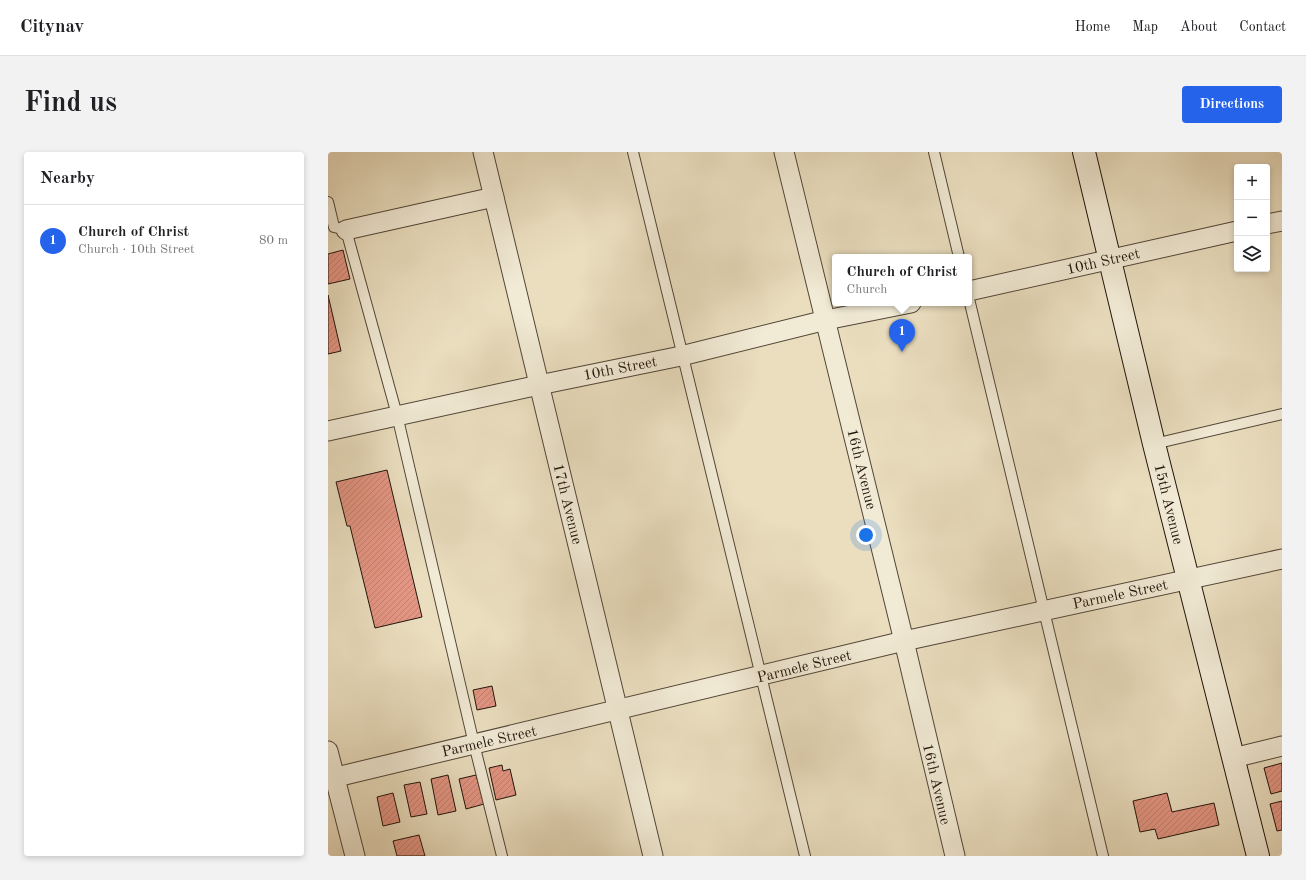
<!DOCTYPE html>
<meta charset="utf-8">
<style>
body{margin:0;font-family:"Old Standard TT",serif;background:#f2f2f2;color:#202124}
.controls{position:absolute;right:12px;top:12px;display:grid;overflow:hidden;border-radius:4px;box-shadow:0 2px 6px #0003}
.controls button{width:36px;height:36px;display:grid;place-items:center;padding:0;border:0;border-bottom:1px solid #e0e0e0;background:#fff;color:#202124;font:20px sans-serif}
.you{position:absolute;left:538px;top:383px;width:14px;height:14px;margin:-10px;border:3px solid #fff;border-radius:50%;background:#1a73e8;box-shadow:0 0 0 6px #1a73e833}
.badge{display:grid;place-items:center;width:26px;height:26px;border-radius:50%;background:#2563eb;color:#fff;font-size:13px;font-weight:700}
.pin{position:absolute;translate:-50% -33px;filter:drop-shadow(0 1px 2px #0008)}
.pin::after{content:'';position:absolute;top:21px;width:14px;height:12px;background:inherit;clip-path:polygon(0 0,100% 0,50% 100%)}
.popup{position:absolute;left:504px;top:102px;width:140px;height:52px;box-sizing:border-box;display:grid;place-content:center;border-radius:4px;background:#fff;filter:drop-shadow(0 1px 3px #0005);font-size:13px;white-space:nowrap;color:#757577}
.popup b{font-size:15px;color:#202124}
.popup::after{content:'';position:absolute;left:50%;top:100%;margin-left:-8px;border:8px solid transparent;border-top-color:#fff}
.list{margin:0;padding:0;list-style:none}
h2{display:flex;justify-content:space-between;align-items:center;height:52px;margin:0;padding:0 16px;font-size:17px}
h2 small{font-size:13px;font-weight:400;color:#757577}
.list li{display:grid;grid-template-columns:26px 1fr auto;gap:12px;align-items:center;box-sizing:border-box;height:72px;padding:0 16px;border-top:1px solid #e0e0e0}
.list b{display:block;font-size:15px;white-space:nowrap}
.list p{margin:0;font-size:13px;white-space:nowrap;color:#757577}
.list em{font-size:13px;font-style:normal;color:#757577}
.icon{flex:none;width:22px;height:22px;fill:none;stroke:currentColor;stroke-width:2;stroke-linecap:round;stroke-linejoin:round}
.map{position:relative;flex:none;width:954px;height:704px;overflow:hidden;border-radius:4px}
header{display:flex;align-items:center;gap:24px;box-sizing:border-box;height:56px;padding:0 20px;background:#fff;border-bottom:1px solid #e0e0e0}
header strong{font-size:19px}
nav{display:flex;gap:22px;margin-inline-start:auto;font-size:14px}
.intro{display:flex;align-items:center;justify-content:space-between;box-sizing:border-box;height:96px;padding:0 24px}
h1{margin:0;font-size:28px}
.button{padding:10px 18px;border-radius:4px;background:#2563eb;color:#fff;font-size:14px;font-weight:700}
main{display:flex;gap:24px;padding:0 24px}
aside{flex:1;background:#fff;border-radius:4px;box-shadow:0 2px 6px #0003}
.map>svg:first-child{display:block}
.building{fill:url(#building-hatch);stroke:#21140b}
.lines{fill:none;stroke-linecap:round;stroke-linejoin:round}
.lane-casing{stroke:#534638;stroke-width:12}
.street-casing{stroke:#534638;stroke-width:21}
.secondary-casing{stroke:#21140b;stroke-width:24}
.lane{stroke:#f1ead5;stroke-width:10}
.street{stroke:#f1ead5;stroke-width:19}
.secondary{stroke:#f1ead5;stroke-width:22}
.labels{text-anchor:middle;stroke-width:3;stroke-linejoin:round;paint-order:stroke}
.street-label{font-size:15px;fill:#21140b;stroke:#f1ead5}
</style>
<header>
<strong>Citynav</strong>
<nav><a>Home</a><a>Map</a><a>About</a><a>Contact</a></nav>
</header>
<div class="intro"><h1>Find us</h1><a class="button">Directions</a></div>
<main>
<aside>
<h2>Nearby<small></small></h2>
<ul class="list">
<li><span class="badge">1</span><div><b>Church of Christ</b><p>Church · 10th Street</p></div><em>80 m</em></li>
</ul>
</aside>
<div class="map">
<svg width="954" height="704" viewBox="0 0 954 704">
<defs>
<pattern id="building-hatch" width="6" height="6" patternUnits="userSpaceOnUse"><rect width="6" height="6" fill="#e49684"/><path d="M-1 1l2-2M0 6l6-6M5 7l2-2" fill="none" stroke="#c38071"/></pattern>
</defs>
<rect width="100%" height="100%" fill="#eadebf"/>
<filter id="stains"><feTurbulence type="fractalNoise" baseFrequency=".005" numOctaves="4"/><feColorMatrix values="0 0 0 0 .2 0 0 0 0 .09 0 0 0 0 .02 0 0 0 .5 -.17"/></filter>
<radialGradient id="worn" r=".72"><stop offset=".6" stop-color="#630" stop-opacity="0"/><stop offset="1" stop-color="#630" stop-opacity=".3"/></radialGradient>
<!-- building -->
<g class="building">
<path d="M 15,98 L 22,127 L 0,132 L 0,102 Z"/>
<path d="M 0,143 L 13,199 L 0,202 Z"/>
<path d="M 59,318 L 94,465 L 47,476 L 22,374 L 19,374 L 8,330 Z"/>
<path d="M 164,534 L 168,554 L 149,558 L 145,538 Z"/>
<path d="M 954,611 L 954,639 L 943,642 L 936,616 Z"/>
<path d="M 174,613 L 175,619 L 182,617 L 188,643 L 168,648 L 161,616 Z"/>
<path d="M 120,623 L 128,659 L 110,663 L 103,627 Z"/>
<path d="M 148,623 L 156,652 L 138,657 L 131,627 Z"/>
<path d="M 92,630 L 99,662 L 83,665 L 76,633 Z"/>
<path d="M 65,641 L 72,670 L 55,674 L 49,645 Z"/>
<path d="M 839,641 L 844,660 L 886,651 L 891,673 L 830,687 L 827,677 L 812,680 L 805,649 Z"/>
<path d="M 954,649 L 954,678 L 949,679 L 942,652 Z"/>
<path d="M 91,683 L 97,704 L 69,704 L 65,689 Z"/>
</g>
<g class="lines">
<defs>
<g id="lane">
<path d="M 305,0 C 361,235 421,469 477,704"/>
<path d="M 606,0 L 631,105"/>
<path d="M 0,50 L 6,75 L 18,78 L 69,263 L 146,592 L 174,704"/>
<path d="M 641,147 L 775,704"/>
<path d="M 826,292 L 954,262"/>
</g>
<g id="street">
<path d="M 155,0 L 325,704"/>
<path d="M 456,0 L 576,489 L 627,704"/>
<path d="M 939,72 L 954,69"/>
<path d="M 18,78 L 166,45"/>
<path d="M 641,139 L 909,79"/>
<path d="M 0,279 L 211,233 L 353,204 L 498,168 L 583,151"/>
<path d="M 0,599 L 27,704"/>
<path d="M 905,606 L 954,594"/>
<path d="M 0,627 L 576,489 L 954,407"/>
</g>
<path id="secondary" d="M 756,0 L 826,292 L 930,704"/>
</defs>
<!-- lane casing -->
<use href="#lane" class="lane-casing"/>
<!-- street casing -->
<use href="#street" class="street-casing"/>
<!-- secondary casing -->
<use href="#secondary" class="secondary-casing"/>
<!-- lane -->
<use href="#lane" class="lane"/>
<!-- street -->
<use href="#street" class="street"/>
<!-- secondary -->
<use href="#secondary" class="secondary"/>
</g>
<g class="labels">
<!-- street labels -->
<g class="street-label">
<text transform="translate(775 109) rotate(-13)" y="5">10th Street</text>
<text transform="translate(292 216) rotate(-11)" y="5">10th Street</text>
<text transform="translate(534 317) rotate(76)" y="5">16th Avenue</text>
<text transform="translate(240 352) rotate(76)" y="5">17th Avenue</text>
<text transform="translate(841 352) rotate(76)" y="5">15th Avenue</text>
<text transform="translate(792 442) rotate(-12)" y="5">Parmele Street</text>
<text transform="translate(476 514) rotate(-14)" y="5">Parmele Street</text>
<text transform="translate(161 589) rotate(-13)" y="5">Parmele Street</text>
<text transform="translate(609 632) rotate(77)" y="5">16th Avenue</text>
</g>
</g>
<rect width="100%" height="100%" filter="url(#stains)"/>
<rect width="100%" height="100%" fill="url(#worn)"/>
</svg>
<div class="controls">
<button>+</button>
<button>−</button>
<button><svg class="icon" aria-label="layers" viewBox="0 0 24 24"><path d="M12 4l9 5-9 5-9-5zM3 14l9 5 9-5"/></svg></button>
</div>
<div class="you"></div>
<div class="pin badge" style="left:574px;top:200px">1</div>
<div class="popup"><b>Church of Christ</b>Church</div>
</div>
</main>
